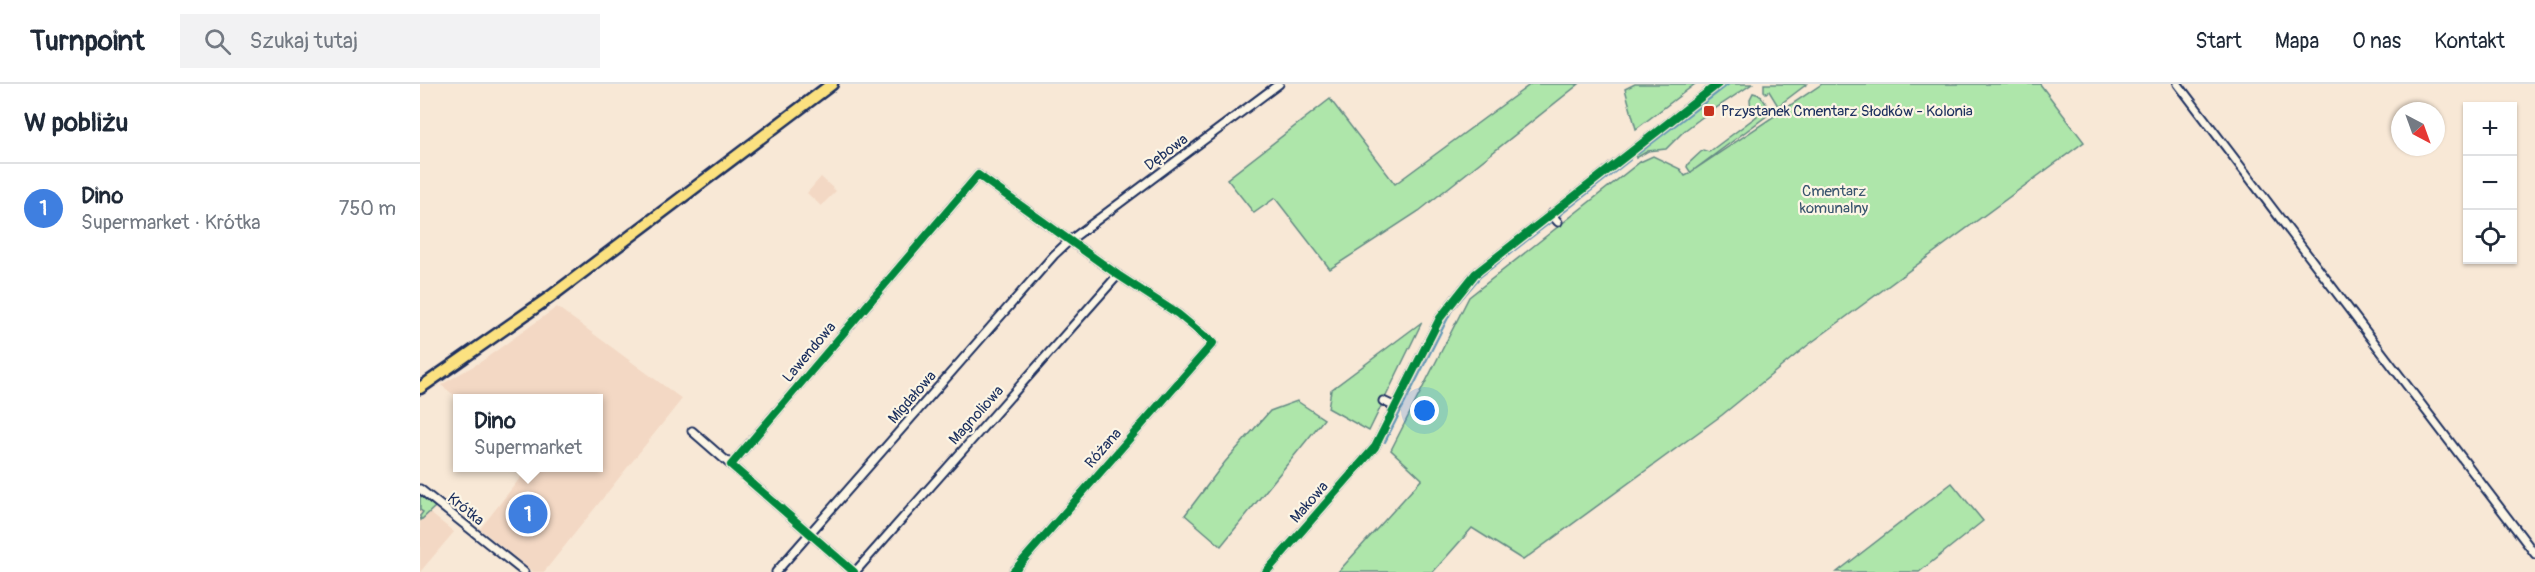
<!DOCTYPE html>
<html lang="pl">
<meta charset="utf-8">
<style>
body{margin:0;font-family:Pangolin,sans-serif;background:#f2f2f3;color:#1f2937}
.controls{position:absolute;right:18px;top:18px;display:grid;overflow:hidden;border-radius:0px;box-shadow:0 2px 4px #0004}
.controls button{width:54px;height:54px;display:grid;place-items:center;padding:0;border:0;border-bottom:2px solid #e0e1e3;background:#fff;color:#1f2937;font:30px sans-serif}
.compass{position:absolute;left:1971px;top:18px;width:54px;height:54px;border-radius:50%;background:#fff;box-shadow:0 2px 4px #0004;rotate:139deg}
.you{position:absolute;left:1005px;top:327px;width:21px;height:21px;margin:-15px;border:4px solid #fff;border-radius:50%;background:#1a73e8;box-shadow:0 0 0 9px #1a73e833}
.badge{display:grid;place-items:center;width:39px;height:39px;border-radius:50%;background:#2563eb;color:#fff;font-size:20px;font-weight:700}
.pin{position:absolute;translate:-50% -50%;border:3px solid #fff;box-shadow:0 2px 6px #0006}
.popup{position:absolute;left:33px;top:310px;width:150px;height:78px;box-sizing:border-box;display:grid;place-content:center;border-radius:0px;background:#fff;filter:drop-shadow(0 2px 4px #0005);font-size:20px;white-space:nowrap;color:#747a83}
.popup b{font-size:22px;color:#1f2937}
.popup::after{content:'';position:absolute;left:50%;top:100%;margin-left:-12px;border:12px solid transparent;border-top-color:#fff}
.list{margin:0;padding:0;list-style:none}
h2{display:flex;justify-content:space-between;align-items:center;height:78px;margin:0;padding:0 24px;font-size:26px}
h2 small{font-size:20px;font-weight:400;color:#747a83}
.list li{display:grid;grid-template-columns:39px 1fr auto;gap:18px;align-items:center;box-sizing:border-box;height:90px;padding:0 24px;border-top:2px solid #e0e1e3}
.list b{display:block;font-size:22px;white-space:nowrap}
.list p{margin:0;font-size:20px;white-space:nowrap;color:#747a83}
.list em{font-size:20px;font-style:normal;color:#747a83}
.icon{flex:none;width:33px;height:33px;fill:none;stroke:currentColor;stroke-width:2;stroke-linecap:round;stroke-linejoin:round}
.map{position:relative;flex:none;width:2115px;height:488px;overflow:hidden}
header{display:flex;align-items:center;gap:36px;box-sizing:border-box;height:84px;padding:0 30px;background:#fff;border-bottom:2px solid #e0e1e3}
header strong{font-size:28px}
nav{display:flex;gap:33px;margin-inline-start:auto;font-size:21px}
.search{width:420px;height:54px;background:#f2f2f3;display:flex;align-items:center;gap:15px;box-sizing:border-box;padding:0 21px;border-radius:0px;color:#747a83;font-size:22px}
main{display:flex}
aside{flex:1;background:#fff}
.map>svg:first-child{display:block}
.built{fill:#f3d8c4}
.green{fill:#aee6aa;stroke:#648a84;stroke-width:1.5}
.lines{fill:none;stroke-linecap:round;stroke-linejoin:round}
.stream{stroke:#6197b6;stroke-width:2}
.street-casing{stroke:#1b2f5e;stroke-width:11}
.primary-casing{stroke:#1b2f5e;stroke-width:15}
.street{stroke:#fcf5e5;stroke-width:7}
.primary{stroke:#fbe180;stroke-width:10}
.cycleway-casing{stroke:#fcf5e5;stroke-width:11}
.cycleway{stroke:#00873e;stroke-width:8}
.poi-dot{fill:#c8321e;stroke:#fcf5e5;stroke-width:2}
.labels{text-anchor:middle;stroke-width:4.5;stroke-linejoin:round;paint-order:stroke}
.poi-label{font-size:15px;fill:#1b2f5e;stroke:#fcf5e5;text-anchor:start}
.street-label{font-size:15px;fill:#1b2f5e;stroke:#fcf5e5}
.park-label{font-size:15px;fill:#38546d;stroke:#fcf5e5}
</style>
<header>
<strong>Turnpoint</strong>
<div class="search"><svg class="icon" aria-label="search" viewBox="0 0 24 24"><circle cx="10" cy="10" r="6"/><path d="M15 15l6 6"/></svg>Szukaj tutaj</div>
<nav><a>Start</a><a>Mapa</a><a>O nas</a><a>Kontakt</a></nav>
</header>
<main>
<aside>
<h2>W pobliżu<small></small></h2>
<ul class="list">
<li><span class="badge" style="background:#3f7fe0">1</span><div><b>Dino</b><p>Supermarket · Krótka</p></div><em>750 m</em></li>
</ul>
</aside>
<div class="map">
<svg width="2115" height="488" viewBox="0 0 2115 488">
<rect width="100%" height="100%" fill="#f8e8d6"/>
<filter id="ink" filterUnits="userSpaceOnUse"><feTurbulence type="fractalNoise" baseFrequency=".0167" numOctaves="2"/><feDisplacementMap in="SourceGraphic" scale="12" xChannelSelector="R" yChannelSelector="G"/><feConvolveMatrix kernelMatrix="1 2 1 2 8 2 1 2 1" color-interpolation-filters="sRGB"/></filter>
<g filter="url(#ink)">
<!-- built -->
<g class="built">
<path d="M 401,93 L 416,107 L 401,122 L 387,109 Z"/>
<path d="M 137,223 L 262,315 L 124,488 L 113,488 L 60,445 L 108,384 L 178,384 L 178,314 L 38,314 L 21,301 L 62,277 Z"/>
<path d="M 0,421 L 34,448 L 0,488 Z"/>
</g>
<!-- green -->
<g class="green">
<path d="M 1111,0 L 1159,0 L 999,127 L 910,185 L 855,114 L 834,129 L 807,95 L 910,15 L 975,100 Z"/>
<path d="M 1215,0 L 1275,0 L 1216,45 L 1205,5 Z"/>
<path d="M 1305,0 L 1332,0 L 1293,26 L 1290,23 L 1284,27 L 1285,31 L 1264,47 L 1246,65 L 1228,67 L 1216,74 L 1215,69 Z"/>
<path d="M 1344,0 L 1387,0 L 1358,22 L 1349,7 L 1346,9 L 1344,7 Z"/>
<path d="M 1402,0 L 1620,0 L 1664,58 L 1388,261 L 1302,331 L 1103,476 L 1052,444 L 1013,488 L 918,488 L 1002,395 L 971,366 L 1049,213 L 1220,78 L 1233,72 L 1260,85 L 1265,92 L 1271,89 L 1267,83 L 1268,80 L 1283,66 L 1289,68 L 1337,32 L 1331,28 L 1330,15 L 1333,9 L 1340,11 L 1352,28 L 1271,88 Z"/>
<path d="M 1002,238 L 949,347 L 908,324 L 911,306 Z"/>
<path d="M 877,317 L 904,335 L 801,462 L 765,431 L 805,378 L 850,327 Z"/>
<path d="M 1532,399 L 1563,437 L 1499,488 L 1417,488 Z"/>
<path d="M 0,411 L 15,423 L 1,436 L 0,432 L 3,428 L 0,426 Z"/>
</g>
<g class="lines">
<!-- stream -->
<g class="stream">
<path d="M 1218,70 L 1309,0"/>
<path d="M 1139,132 L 1210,76"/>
<path d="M 965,358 L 1032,226 L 1060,193 L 1131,138"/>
</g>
<defs>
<g id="street">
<path d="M 1758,0 L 2115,470"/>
<path d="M 1131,130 L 1138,138"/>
<path d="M 963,317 L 976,323"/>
<path d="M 272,347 L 311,381"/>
<path d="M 0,405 L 104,488"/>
<path d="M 356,488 L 634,171 L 649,157 L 859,0"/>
<path d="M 434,488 L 311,381 L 558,91 L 698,191 L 758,230 L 793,259 L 593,488"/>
<path d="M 435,488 L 698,191"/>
<path d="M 846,488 L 955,363 L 1020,234 L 1055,190 L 1298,0"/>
</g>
<path id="primary" d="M 0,304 L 130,213 L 412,0"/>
</defs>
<!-- street casing -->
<use href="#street" class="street-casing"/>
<!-- primary casing -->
<use href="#primary" class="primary-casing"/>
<!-- street -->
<use href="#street" class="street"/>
<!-- primary -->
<use href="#primary" class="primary"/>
<defs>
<g id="cycleway">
<path d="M 434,488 L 311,381 L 558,91 L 698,191 L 758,230 L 793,259 L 593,488"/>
<path d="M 846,488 L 955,363 L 1020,234 L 1055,190 L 1298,0"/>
</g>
</defs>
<!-- cycleway casing -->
<use href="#cycleway" class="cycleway-casing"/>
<!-- cycleway -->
<use href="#cycleway" class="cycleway"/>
</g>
</g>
<!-- markers -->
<rect class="poi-dot" x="1283" y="21" width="12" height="12" rx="3"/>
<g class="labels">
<!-- poi labels -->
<g class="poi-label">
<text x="1301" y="32">Przystanek Cmentarz Słodków - Kolonia</text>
</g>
<!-- street labels -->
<g class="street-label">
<text transform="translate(746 68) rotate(-37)" y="5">Dębowa</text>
<text transform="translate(389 268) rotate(-50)" y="5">Lawendowa</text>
<text transform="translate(492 313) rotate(-49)" y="5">Migdałowa</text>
<text transform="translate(556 331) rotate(-48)" y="5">Magnoliowa</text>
<text transform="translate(683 364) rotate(-49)" y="5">Różana</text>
<text transform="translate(889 418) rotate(-49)" y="5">Makowa</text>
<text transform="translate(46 425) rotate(39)" y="5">Krótka</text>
</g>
<!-- park labels -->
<g class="park-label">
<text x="1414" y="112">Cmentarz<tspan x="1414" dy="17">komunalny</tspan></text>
</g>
</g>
</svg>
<div class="controls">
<button>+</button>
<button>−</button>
<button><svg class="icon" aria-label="locate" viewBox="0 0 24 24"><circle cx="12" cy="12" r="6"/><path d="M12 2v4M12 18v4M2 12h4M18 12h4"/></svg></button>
</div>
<svg class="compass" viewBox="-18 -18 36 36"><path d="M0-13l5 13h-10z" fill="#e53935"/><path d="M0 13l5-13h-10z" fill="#747a83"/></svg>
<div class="you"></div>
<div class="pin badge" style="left:108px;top:430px;background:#3f7fe0">1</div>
<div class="popup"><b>Dino</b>Supermarket</div>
</div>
</main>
